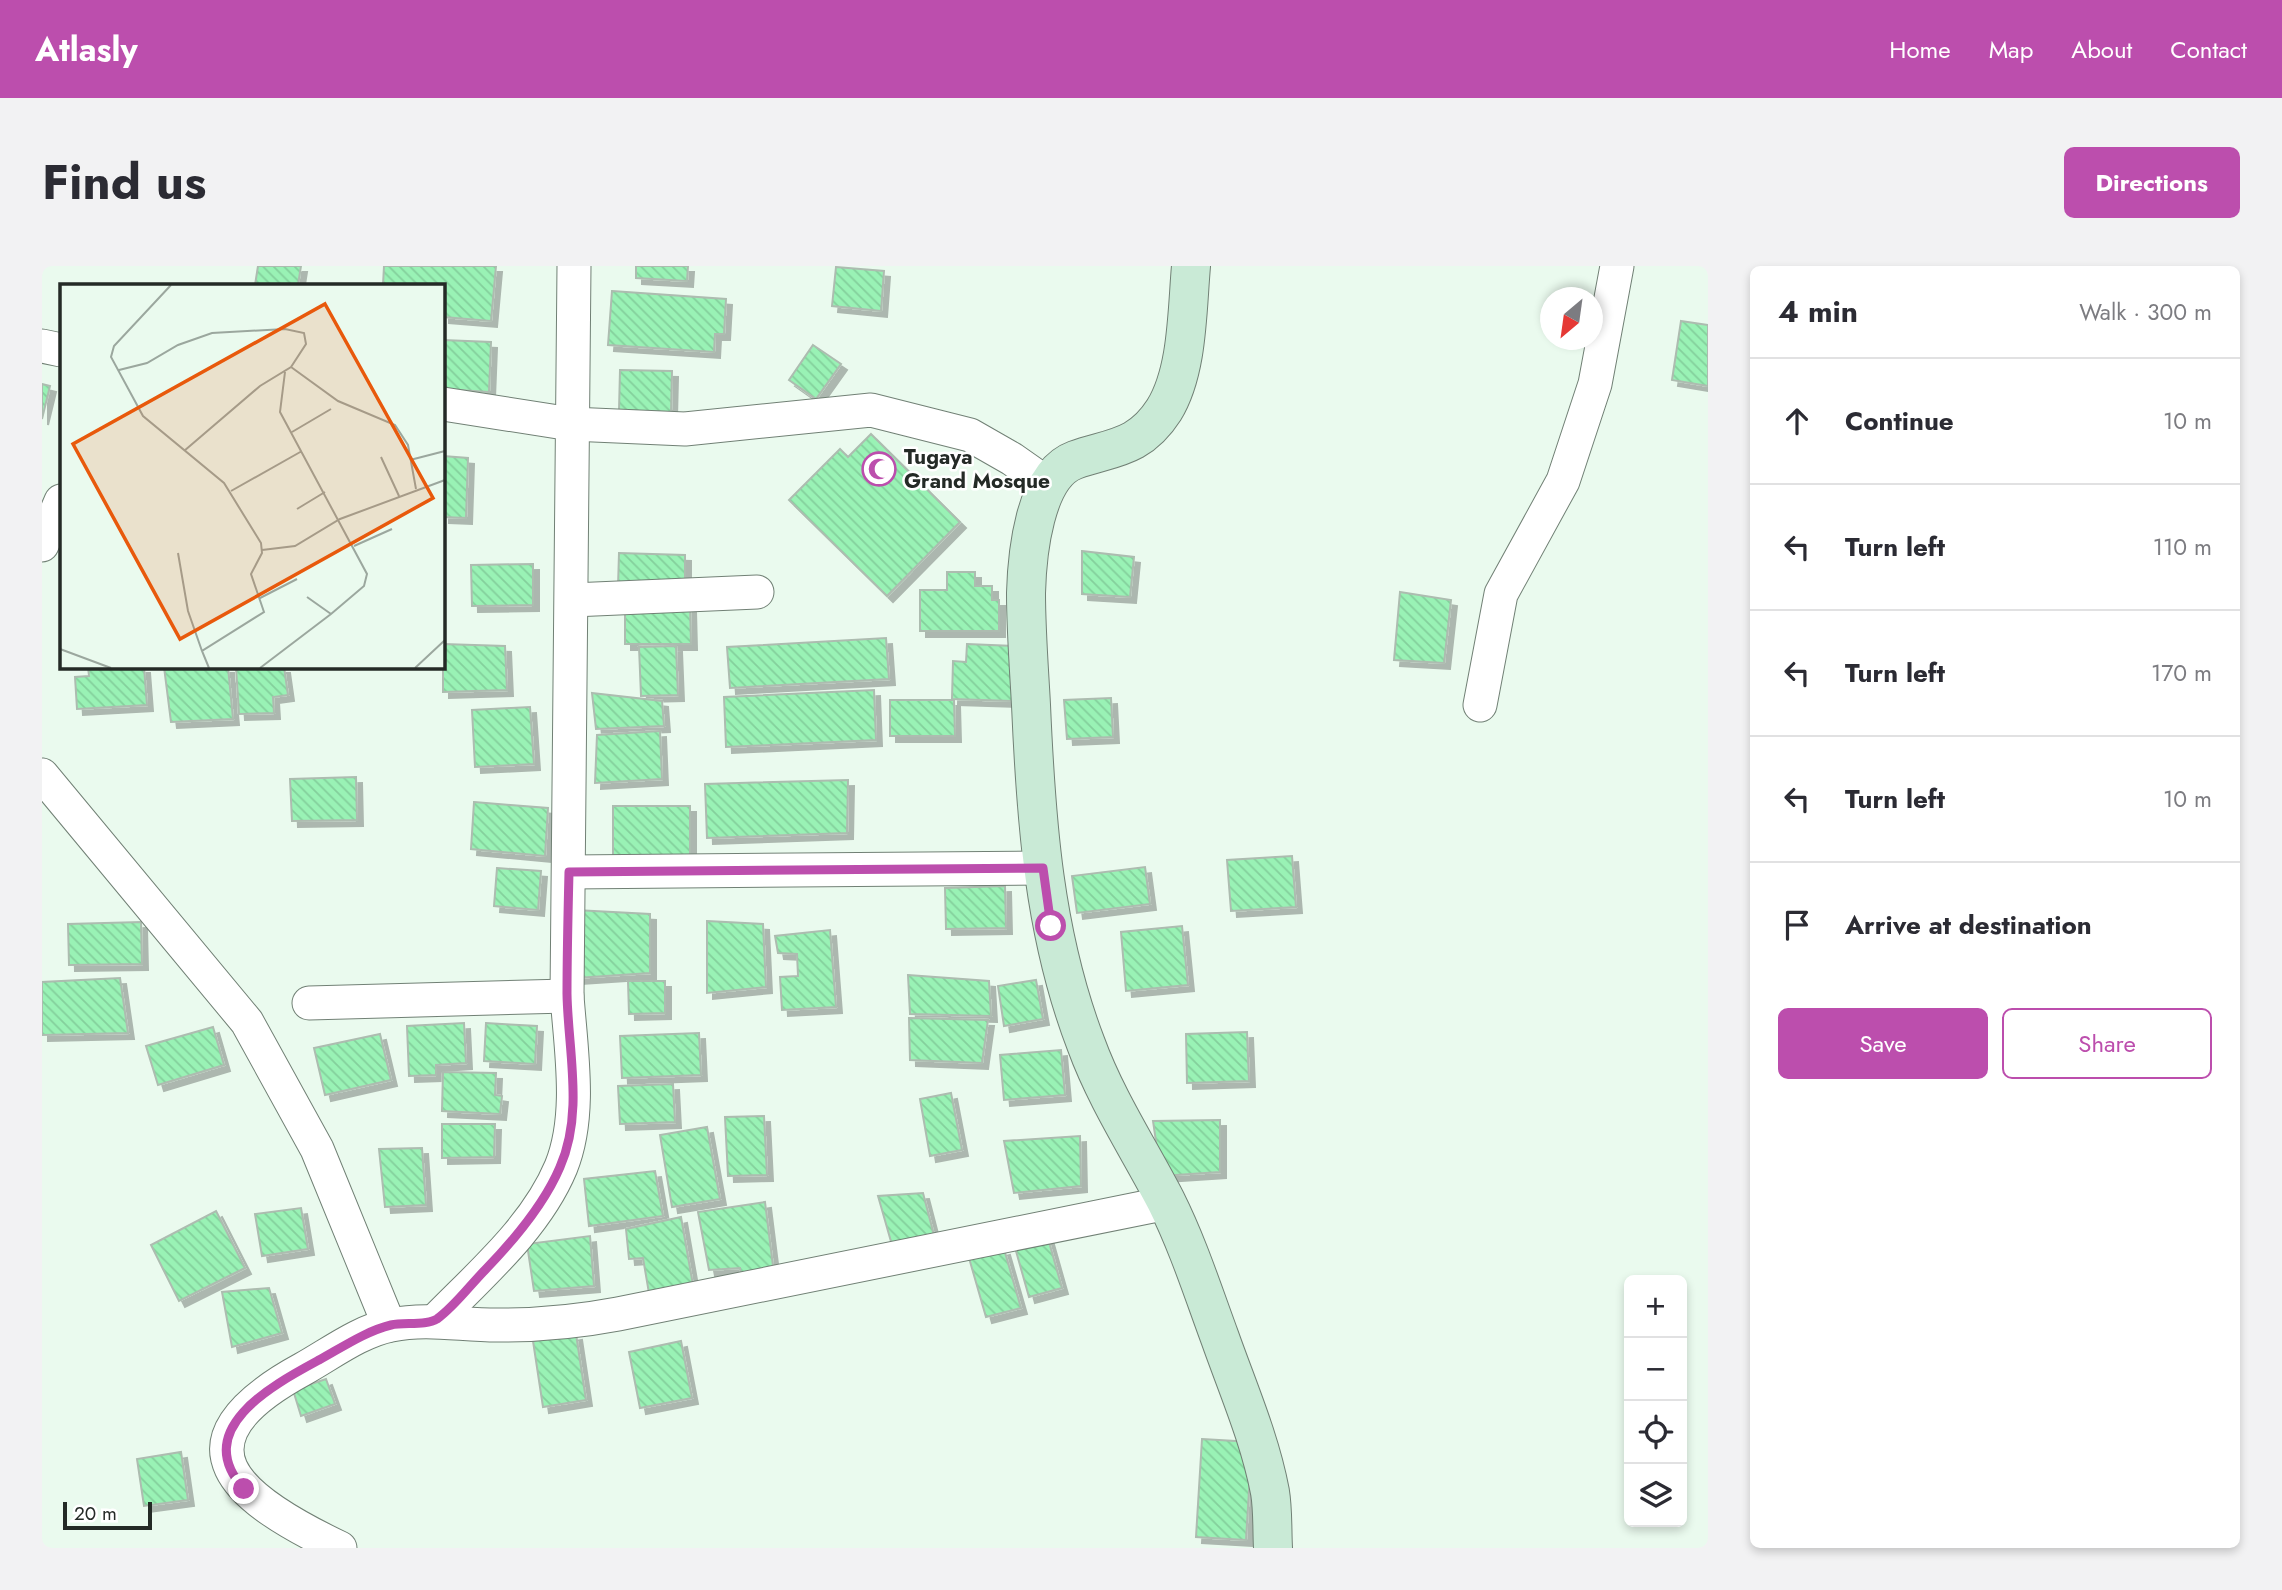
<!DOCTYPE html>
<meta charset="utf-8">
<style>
body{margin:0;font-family:Jost,sans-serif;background:#f2f2f3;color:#2b2b33}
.controls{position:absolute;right:21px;bottom:21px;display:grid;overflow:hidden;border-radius:10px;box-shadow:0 4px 10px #0003}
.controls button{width:63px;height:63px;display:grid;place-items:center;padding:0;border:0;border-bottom:2px solid #e1e1e2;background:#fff;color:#2b2b33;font:35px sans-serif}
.compass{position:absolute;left:1498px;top:21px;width:63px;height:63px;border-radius:50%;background:#fff;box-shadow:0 4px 10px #0003;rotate:209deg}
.scale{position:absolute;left:21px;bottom:18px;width:89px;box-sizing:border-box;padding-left:7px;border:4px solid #242a26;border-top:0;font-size:19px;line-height:24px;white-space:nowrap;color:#242a26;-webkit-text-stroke:5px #fff;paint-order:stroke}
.stop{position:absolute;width:21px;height:21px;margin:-16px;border:5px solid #bc4ead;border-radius:50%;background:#fff}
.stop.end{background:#bc4ead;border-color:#fff;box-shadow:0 2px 7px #0008}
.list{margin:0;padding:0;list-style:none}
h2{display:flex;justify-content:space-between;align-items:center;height:91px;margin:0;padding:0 28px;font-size:30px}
h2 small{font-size:23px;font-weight:400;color:#7c7c81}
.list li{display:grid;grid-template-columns:46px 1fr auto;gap:21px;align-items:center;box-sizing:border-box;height:126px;padding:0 28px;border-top:2px solid #e1e1e2}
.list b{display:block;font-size:26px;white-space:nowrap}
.list em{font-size:23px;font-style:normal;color:#7c7c81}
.actions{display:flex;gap:14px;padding:21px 28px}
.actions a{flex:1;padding:16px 0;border:2px solid #bc4ead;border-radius:10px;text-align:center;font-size:24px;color:#bc4ead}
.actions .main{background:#bc4ead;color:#fff}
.icon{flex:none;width:38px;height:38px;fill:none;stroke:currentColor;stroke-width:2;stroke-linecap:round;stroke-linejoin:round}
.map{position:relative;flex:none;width:1666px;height:1282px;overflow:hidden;border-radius:10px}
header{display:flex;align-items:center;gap:42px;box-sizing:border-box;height:98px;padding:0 35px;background:#bc4ead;color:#fff}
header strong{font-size:33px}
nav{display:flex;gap:38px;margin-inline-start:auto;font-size:24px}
.intro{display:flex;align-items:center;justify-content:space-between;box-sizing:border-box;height:168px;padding:0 42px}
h1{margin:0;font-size:49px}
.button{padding:18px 32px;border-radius:10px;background:#bc4ead;color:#fff;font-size:24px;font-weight:700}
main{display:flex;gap:42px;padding:0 42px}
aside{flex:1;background:#fff;border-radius:10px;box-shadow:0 4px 10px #0003}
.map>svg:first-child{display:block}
.building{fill:url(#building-back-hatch);stroke:#adbcb0;stroke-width:2;filter:url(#shadow)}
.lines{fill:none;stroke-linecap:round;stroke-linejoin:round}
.street-casing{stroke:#718075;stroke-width:35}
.secondary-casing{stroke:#718075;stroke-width:40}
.street{stroke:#fff;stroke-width:33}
.secondary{stroke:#c9ead6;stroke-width:38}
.route{stroke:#bc4ead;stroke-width:9}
.labels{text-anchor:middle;stroke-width:5;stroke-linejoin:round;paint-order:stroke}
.poi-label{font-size:21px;font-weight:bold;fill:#242a26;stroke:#fff;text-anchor:start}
.inset-road{fill:none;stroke:#9ba79e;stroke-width:2}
.view{fill:#e8590c;fill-opacity:0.15;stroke:#e8590c;stroke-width:3.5}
.inset-edge{fill:none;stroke:#242a26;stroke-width:3.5}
</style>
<header>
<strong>Atlasly</strong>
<nav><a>Home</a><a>Map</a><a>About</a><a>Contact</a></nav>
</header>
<div class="intro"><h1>Find us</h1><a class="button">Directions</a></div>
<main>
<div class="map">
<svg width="1666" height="1282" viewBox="0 0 1666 1282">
<defs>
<pattern id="building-back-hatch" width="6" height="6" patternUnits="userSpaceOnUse" patternTransform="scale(1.75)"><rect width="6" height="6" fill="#99f2b5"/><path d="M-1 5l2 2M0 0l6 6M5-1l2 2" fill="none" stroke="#84d09c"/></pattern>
<filter id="shadow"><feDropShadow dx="6" dy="6" stdDeviation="0" flood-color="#0004"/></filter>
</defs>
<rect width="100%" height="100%" fill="#eafaee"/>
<!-- building -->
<g class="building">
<path d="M 216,0 L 259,0 L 256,19 L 213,19 Z"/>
<path d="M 342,0 L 454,0 L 449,55 L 401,51 L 401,19 L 341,19 Z"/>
<path d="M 594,0 L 646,0 L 645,15 L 594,12 Z"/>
<path d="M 794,1 L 842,5 L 839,45 L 790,40 Z"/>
<path d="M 570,25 L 684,33 L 682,68 L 673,68 L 672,86 L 566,79 Z"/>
<path d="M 1639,55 L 1666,59 L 1666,120 L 1630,114 Z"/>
<path d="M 401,74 L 449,76 L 447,126 L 401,123 Z"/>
<path d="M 771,79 L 799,98 L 774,133 L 747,114 Z"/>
<path d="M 578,104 L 630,105 L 629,146 L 577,145 Z"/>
<path d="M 0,118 L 8,120 L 0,153 Z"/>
<path d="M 829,168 L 918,256 L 845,330 L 747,234 L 798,183 L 806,191 Z"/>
<path d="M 401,190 L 426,192 L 424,252 L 401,251 Z"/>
<path d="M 1040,285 L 1092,291 L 1088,331 L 1040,328 Z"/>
<path d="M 577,287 L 643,289 L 643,322 L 576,321 Z"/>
<path d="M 491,298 L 491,339 L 430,340 L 429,299 Z"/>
<path d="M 905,306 L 933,306 L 933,320 L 950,320 L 950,334 L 957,334 L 957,365 L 878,365 L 878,324 L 905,324 Z"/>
<path d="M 1358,326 L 1409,334 L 1402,397 L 1352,394 Z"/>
<path d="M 583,339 L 648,339 L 649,378 L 583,378 Z"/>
<path d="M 844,372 L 847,413 L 688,422 L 685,381 Z"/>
<path d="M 401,378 L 463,380 L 465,424 L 401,426 Z"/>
<path d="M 925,378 L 972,380 L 970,435 L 910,433 L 911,395 L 924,396 Z"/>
<path d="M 634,380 L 636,429 L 599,430 L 597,381 Z"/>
<path d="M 46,401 L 102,401 L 105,439 L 35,443 L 33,411 L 47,410 Z"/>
<path d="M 122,401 L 186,401 L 191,453 L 129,456 Z"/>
<path d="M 194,401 L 242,401 L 246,429 L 231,431 L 232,447 L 197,448 Z"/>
<path d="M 832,424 L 834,474 L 684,481 L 682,431 Z"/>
<path d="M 550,427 L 620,435 L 622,460 L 554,463 Z"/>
<path d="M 1069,432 L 1071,471 L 1025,473 L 1022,434 Z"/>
<path d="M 848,434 L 912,434 L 913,470 L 848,470 Z"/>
<path d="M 488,441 L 492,498 L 433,501 L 430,444 Z"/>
<path d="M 618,465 L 620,513 L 553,517 L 555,469 Z"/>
<path d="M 314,511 L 315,554 L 250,555 L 248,513 Z"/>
<path d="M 806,514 L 805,567 L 665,572 L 663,518 Z"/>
<path d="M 432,536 L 506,542 L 503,590 L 429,583 Z"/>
<rect x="571" y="540" width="77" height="55"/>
<path d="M 1250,590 L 1254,641 L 1189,645 L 1185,594 Z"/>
<path d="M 1103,601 L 1108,638 L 1035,647 L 1030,610 Z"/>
<path d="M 455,602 L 499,605 L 496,644 L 452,640 Z"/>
<path d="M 963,620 L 964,662 L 904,663 L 903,622 Z"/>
<path d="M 533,644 L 608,648 L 608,707 L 534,712 Z"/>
<path d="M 665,655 L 721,658 L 724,721 L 665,727 Z"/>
<path d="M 99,656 L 100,698 L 27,699 L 26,658 Z"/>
<path d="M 1140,660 L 1146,719 L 1084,725 L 1079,666 Z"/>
<path d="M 788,664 L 794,741 L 740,744 L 738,711 L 756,710 L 755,688 L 736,687 L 733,670 Z"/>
<path d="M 866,709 L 947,715 L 949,750 L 868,748 Z"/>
<path d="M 78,712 L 86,767 L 0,769 L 0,716 Z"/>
<path d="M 994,714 L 1001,753 L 962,760 L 956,720 Z"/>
<path d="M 586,715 L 623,715 L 623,747 L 587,748 Z"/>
<path d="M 867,752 L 946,754 L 940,797 L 868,794 Z"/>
<path d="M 422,757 L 424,797 L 394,799 L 394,809 L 367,810 L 365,760 Z"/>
<path d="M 444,757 L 495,760 L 493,798 L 442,795 Z"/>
<path d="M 171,761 L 182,799 L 116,819 L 104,780 Z"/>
<path d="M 1205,766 L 1207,815 L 1145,817 L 1144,768 Z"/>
<path d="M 657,767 L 659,809 L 580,812 L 578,770 Z"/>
<path d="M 338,768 L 349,814 L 283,829 L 272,782 Z"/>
<path d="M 1019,784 L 1023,829 L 962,834 L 958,789 Z"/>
<path d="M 401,806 L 454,807 L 453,829 L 460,830 L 458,848 L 400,845 Z"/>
<path d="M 631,818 L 633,856 L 578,858 L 576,820 Z"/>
<path d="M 909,827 L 920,884 L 888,890 L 878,833 Z"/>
<path d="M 722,850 L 725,909 L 686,910 L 683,851 Z"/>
<path d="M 1178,854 L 1178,906 L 1119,910 L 1111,855 Z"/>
<path d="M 400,858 L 453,858 L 452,891 L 400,892 Z"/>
<path d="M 665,861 L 678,933 L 630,941 L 618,869 Z"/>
<path d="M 1038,870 L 1039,920 L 972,927 L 962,875 Z"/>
<path d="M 380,882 L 384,939 L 343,941 L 337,883 Z"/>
<path d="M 613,905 L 621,950 L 547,960 L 542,913 Z"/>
<path d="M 881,927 L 894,977 L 852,986 L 836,930 Z"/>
<path d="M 723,936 L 732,1008 L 700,1013 L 698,1002 L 667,1004 L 656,946 Z"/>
<path d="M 259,942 L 266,983 L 220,990 L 213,948 Z"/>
<path d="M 174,945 L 203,1002 L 137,1035 L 109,979 Z"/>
<path d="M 639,951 L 652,1025 L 608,1033 L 601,992 L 587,993 L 584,963 Z"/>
<path d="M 1005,969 L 1020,1022 L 987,1031 L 972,978 Z"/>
<path d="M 548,970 L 552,1020 L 492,1025 L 485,978 Z"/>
<path d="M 962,983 L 979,1042 L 944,1051 L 927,992 Z"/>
<path d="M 227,1022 L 240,1067 L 190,1081 L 180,1026 Z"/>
<path d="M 534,1068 L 544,1134 L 501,1141 L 491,1075 Z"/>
<path d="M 639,1075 L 650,1132 L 598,1142 L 587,1086 Z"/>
<path d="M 284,1113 L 293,1138 L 259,1150 L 251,1124 Z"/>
<path d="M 1160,1173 L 1210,1176 L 1204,1274 L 1154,1271 Z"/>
<path d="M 139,1186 L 146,1234 L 102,1240 L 95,1193 Z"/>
</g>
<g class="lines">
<defs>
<g id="street">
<path d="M 0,80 L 19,84"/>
<path d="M 401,138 L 529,158 L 643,163 L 829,144 L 928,169 L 970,193 L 1007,219"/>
<path d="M 0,279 L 19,235"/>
<path d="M 530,334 L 715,326"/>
<path d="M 1438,439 L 1459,328 L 1521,215 L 1553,118 L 1575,0"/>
<path d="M 0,509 L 205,756 L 275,883 L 347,1059"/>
<path d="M 527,606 L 1001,602"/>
<path d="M 267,737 L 525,730"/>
<path d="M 394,1054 C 439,1008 494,961 519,901 C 540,849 529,785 525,730 L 532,0"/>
<path d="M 298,1282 C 195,1233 123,1178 261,1103 C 288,1088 318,1065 349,1059 C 387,1051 422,1060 460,1059 C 498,1059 539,1055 576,1048 C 759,1010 942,973 1125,937"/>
</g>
<path id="secondary" d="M 1149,0 C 1145,45 1146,105 1122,144 C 1097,183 1070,181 1033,194 C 992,209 985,290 984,327 C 984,364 987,402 989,439 C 994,555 1002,669 1044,778 C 1064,833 1097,883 1124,935 C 1146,979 1161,1026 1178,1072 C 1196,1123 1218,1173 1228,1226 C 1231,1244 1230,1264 1231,1282"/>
</defs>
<!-- street casing -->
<use href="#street" class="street-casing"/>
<!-- secondary casing -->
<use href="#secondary" class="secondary-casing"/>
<!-- street -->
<use href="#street" class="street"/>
<!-- secondary -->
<use href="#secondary" class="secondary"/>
</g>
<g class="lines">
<!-- route -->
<path class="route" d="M 202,1223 C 148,1163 231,1119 277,1094 C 299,1082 324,1065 349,1059 C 362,1056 384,1060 395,1053 C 413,1040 428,1019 444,1003 C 472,974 502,939 518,901 C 542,847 526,784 525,728 C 525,687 526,647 527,606 L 1001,602 L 1009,660"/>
</g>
<!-- icons -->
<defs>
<symbol id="mosque-ring" viewBox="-11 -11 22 22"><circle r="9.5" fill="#fff" stroke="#bc4ead" stroke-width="1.5"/><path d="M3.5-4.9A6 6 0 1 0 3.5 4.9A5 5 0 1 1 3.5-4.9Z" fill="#bc4ead"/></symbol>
</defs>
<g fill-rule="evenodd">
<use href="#mosque-ring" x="818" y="184" width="38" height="38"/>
</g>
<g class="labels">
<!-- poi labels -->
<g class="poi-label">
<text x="862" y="198">Tugaya<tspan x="862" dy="24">Grand Mosque</tspan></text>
</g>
</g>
<!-- overview -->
<g transform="translate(18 18)">
<rect width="385" height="385" fill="#eafaee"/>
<path class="inset-road" d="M 111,1 L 54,62 L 51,73 L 83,132 L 164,199 L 201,259 L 202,269 L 191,290 L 204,328 L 142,367 L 149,384M 231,83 L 278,117 L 335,141 L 348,161 L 356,205M 59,86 L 87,79 L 118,61 L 152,49 L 225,45 L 244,49 L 246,60 L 231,83 L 200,102 L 124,167M 232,148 L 271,125M 321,173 L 339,212M 350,176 L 385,167M 171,207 L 242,167M 237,225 L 265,208M 294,262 L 332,245M 202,266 L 235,262 L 280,235 L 385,196M 118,269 L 128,327 L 142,367M 247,313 L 271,330M 200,314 L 237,295M 0,365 L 51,384M 200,384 L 271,330 L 304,302 L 307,290 L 220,128 L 225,88M 355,384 L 385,356"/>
<path class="view" d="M 265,20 L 373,214 L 120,355 L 13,160 Z"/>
<rect width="385" height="385" class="inset-edge"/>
</g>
</svg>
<div class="controls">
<button>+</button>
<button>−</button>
<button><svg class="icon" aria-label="locate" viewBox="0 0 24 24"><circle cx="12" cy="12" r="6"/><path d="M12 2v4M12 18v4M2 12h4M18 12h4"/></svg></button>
<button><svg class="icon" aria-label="layers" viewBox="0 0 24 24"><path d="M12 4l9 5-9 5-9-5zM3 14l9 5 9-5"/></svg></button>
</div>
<svg class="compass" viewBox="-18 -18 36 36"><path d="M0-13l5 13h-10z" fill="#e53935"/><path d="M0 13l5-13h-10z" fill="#7c7c81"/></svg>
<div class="scale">20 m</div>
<div class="stop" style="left:1009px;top:660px"></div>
<div class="stop end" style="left:202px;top:1223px"></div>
</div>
<aside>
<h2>4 min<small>Walk · 300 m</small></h2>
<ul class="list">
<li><svg class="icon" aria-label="ahead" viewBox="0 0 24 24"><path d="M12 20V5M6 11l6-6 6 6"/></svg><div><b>Continue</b></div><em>10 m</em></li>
<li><svg class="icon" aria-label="left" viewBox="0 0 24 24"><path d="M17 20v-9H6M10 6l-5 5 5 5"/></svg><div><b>Turn left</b></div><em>110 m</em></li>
<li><svg class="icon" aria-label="left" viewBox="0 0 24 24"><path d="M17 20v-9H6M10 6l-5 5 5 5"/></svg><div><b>Turn left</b></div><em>170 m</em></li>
<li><svg class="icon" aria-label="left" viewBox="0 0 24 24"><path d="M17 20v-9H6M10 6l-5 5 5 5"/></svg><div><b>Turn left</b></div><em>10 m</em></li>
<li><svg class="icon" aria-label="arrive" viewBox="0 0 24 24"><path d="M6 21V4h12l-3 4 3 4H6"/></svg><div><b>Arrive at destination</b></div></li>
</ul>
<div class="actions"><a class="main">Save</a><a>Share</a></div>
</aside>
</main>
